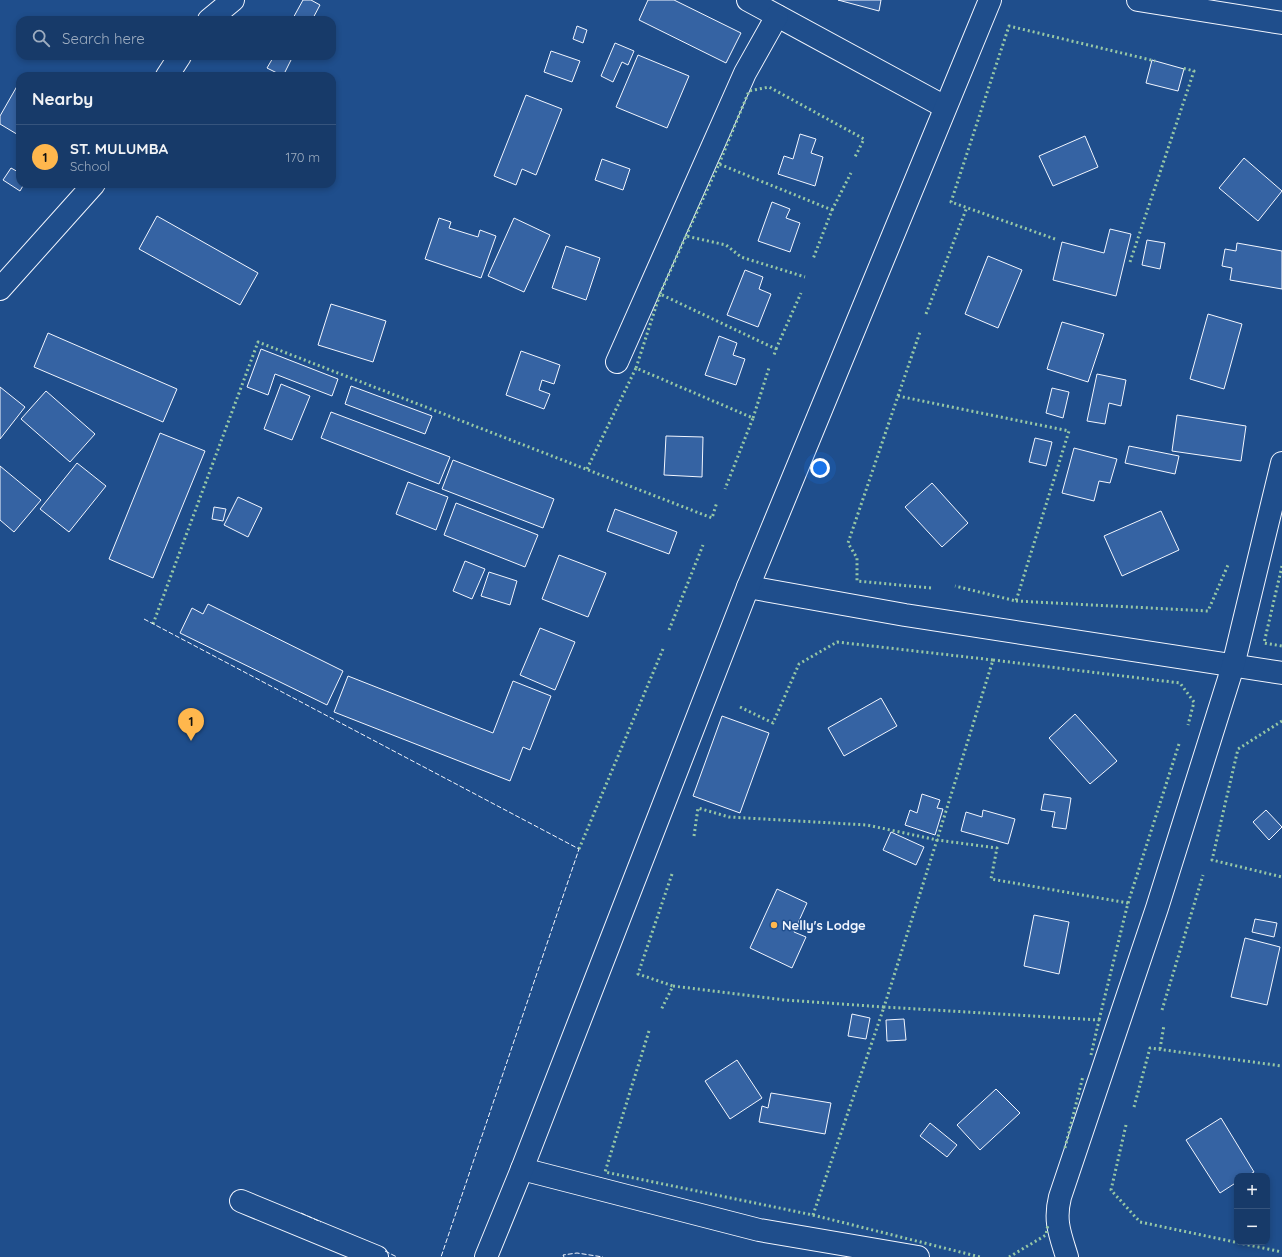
<!DOCTYPE html>
<meta charset="utf-8">
<style>
body{margin:0;font-family:Quicksand,sans-serif;background:#20416f;color:#f1f3f6}
.controls{position:absolute;right:12px;bottom:12px;display:grid;overflow:hidden;border-radius:8px;box-shadow:0 2px 6px #0003}
.controls button{width:36px;height:36px;display:grid;place-items:center;padding:0;border:0;border-bottom:1px solid #36547d;background:#173a69;color:#f1f3f6;font:20px sans-serif}
.you{position:absolute;left:820px;top:468px;width:14px;height:14px;margin:-10px;border:3px solid #fff;border-radius:50%;background:#1a73e8;box-shadow:0 0 0 6px #1a73e833}
.badge{display:grid;place-items:center;width:26px;height:26px;border-radius:50%;background:#ffb74d;color:#111;font-size:13px;font-weight:700}
.pin{position:absolute;translate:-50% -33px;filter:drop-shadow(0 1px 2px #0008)}
.pin::after{content:'';position:absolute;top:21px;width:14px;height:12px;background:inherit;clip-path:polygon(0 0,100% 0,50% 100%)}
.list{margin:0;padding:0;list-style:none}
h2{display:flex;justify-content:space-between;align-items:center;height:52px;margin:0;padding:0 16px;font-size:17px}
h2 small{font-size:13px;font-weight:400;color:#9eadc0}
.list li{display:grid;grid-template-columns:26px 1fr auto;gap:12px;align-items:center;box-sizing:border-box;height:64px;padding:0 16px;border-top:1px solid #36547d}
.list b{display:block;font-size:15px;white-space:nowrap}
.list p{margin:0;font-size:13px;white-space:nowrap;color:#9eadc0}
.list em{font-size:13px;font-style:normal;color:#9eadc0}
.icon{flex:none;width:22px;height:22px;fill:none;stroke:currentColor;stroke-width:2;stroke-linecap:round;stroke-linejoin:round}
.map{position:relative;flex:none;width:1282px;height:1257px;overflow:hidden}
.search{position:absolute;background:#173a69;box-shadow:0 2px 6px #0003;left:16px;top:16px;width:320px;height:44px;display:flex;align-items:center;gap:10px;box-sizing:border-box;padding:0 14px;border-radius:12px;color:#9eadc0;font-size:15px}
.panel{position:absolute;background:#173a69;box-shadow:0 2px 6px #0003;left:16px;top:72px;width:320px;height:116px;border-radius:12px}
.map>svg:first-child{display:block}
.building{fill:#3563a3;stroke:#f2f6ff}
.lines{fill:none;stroke-linecap:round;stroke-linejoin:round}
.minor-casing{stroke:#f2f6ff;stroke-width:24}
.minor{stroke:#1f4e8c;stroke-width:22}
.hedge{stroke:#97c8a6;stroke-width:3;stroke-dasharray:2 3;stroke-linecap:butt}
.fence{stroke:#f2f6ff;stroke-width:1;stroke-dasharray:5 2;stroke-linecap:butt}
.poi-dot{fill:#ffb74d;stroke:#1f4e8c;stroke-width:1.5}
.labels{text-anchor:middle;stroke-width:3;stroke-linejoin:round;paint-order:stroke}
.poi-label{font-size:13px;font-weight:bold;fill:#f2f6ff;stroke:#1f4e8c;text-anchor:start}
</style>
<div class="map">
<svg width="1282" height="1257" viewBox="0 0 1282 1257">
<rect width="100%" height="100%" fill="#1f4e8c"/>
<!-- building -->
<g class="building">
<path d="M 303,0 L 311,0 L 320,5 L 312,20 L 292,20 Z"/>
<path d="M 648,0 L 674,0 L 741,33 L 726,63 L 639,20 Z"/>
<path d="M 838,0 L 881,0 L 879,11 Z"/>
<path d="M 577,26 L 587,30 L 583,43 L 573,39 Z"/>
<path d="M 615,43 L 634,51 L 628,65 L 622,62 L 613,82 L 601,76 Z"/>
<path d="M 551,51 L 580,61 L 572,82 L 544,72 Z"/>
<path d="M 638,55 L 689,76 L 667,128 L 616,107 Z"/>
<path d="M 274,56 L 293,56 L 283,76 L 267,68 Z"/>
<path d="M 1152,60 L 1184,69 L 1178,91 L 1146,83 Z"/>
<path d="M 20,81 L 20,136 L 0,124 L 0,116 Z"/>
<path d="M 526,95 L 562,109 L 536,175 L 522,169 L 516,185 L 494,176 Z"/>
<path d="M 800,134 L 816,139 L 811,153 L 823,157 L 815,186 L 778,174 L 784,156 L 793,159 Z"/>
<path d="M 1085,136 L 1098,167 L 1053,186 L 1039,156 Z"/>
<path d="M 1244,158 L 1282,191 L 1258,221 L 1219,188 Z"/>
<path d="M 602,159 L 630,169 L 623,190 L 595,180 Z"/>
<path d="M 11,168 L 20,173 L 20,184 L 24,184 L 20,191 L 3,180 Z"/>
<path d="M 772,202 L 790,209 L 786,218 L 800,223 L 790,252 L 758,241 Z"/>
<path d="M 157,216 L 258,273 L 240,305 L 139,249 Z"/>
<path d="M 439,218 L 451,222 L 449,228 L 478,237 L 480,230 L 496,236 L 481,278 L 425,259 Z"/>
<path d="M 514,218 L 550,235 L 524,292 L 488,276 Z"/>
<path d="M 1110,229 L 1131,234 L 1116,296 L 1053,280 L 1062,242 L 1104,253 Z"/>
<path d="M 1147,240 L 1165,243 L 1160,269 L 1142,265 Z"/>
<path d="M 1237,243 L 1282,251 L 1282,289 L 1230,280 L 1232,268 L 1222,266 L 1225,249 L 1236,251 Z"/>
<path d="M 566,246 L 600,258 L 586,300 L 552,288 Z"/>
<path d="M 988,256 L 1022,270 L 998,328 L 965,314 Z"/>
<path d="M 745,270 L 763,277 L 759,289 L 771,294 L 758,327 L 727,315 Z"/>
<path d="M 331,304 L 386,321 L 373,362 L 318,345 Z"/>
<path d="M 1208,314 L 1242,324 L 1224,389 L 1190,379 Z"/>
<path d="M 1062,322 L 1104,334 L 1088,382 L 1047,369 Z"/>
<path d="M 48,333 L 177,389 L 163,422 L 34,367 Z"/>
<path d="M 719,336 L 737,343 L 733,355 L 745,359 L 736,385 L 705,375 Z"/>
<path d="M 261,349 L 338,379 L 332,396 L 275,374 L 268,395 L 247,387 Z"/>
<path d="M 521,351 L 560,365 L 554,384 L 542,380 L 539,390 L 550,394 L 544,409 L 506,395 Z"/>
<path d="M 1097,374 L 1126,380 L 1121,406 L 1109,403 L 1105,424 L 1087,421 Z"/>
<path d="M 281,384 L 310,396 L 292,440 L 264,429 Z"/>
<path d="M 351,386 L 432,416 L 425,434 L 345,404 Z"/>
<path d="M 0,387 L 25,407 L 0,439 Z"/>
<path d="M 1052,388 L 1069,392 L 1063,418 L 1046,413 Z"/>
<path d="M 46,391 L 95,434 L 70,462 L 21,419 Z"/>
<path d="M 331,412 L 450,457 L 439,484 L 321,438 Z"/>
<path d="M 1177,415 L 1246,426 L 1241,461 L 1172,451 Z"/>
<path d="M 160,433 L 205,451 L 153,578 L 109,559 Z"/>
<path d="M 666,436 L 703,437 L 702,477 L 664,475 Z"/>
<path d="M 1035,438 L 1052,442 L 1046,466 L 1029,462 Z"/>
<path d="M 1129,446 L 1179,456 L 1175,474 L 1125,463 Z"/>
<path d="M 1074,448 L 1117,459 L 1110,483 L 1099,481 L 1094,501 L 1062,493 Z"/>
<path d="M 453,460 L 554,499 L 543,528 L 442,489 Z"/>
<path d="M 77,463 L 106,486 L 69,532 L 40,509 Z"/>
<path d="M 0,466 L 41,500 L 14,532 L 0,520 Z"/>
<path d="M 408,482 L 448,497 L 436,530 L 396,514 Z"/>
<path d="M 932,483 L 968,523 L 942,547 L 905,507 Z"/>
<path d="M 238,497 L 262,508 L 248,537 L 224,525 Z"/>
<path d="M 456,503 L 538,535 L 525,567 L 444,535 Z"/>
<path d="M 214,507 L 226,509 L 223,521 L 212,519 Z"/>
<path d="M 615,509 L 677,532 L 669,554 L 607,531 Z"/>
<path d="M 1161,511 L 1179,550 L 1122,576 L 1104,536 Z"/>
<path d="M 559,555 L 606,573 L 588,617 L 542,599 Z"/>
<path d="M 465,561 L 485,569 L 472,599 L 453,591 Z"/>
<path d="M 489,572 L 517,581 L 510,605 L 481,596 Z"/>
<path d="M 208,604 L 343,671 L 327,705 L 180,633 L 192,608 L 203,614 Z"/>
<path d="M 540,628 L 575,642 L 555,690 L 520,675 Z"/>
<path d="M 348,676 L 493,733 L 513,681 L 551,696 L 530,750 L 523,747 L 510,781 L 334,712 Z"/>
<path d="M 881,698 L 897,726 L 844,756 L 828,728 Z"/>
<path d="M 1075,714 L 1117,761 L 1090,784 L 1049,738 Z"/>
<path d="M 722,716 L 769,733 L 740,813 L 693,796 Z"/>
<path d="M 922,794 L 940,800 L 937,808 L 943,809 L 935,835 L 905,825 L 910,810 L 917,813 Z"/>
<path d="M 1044,794 L 1071,798 L 1066,829 L 1052,827 L 1055,812 L 1041,810 Z"/>
<path d="M 983,810 L 1015,819 L 1008,844 L 961,831 L 966,812 L 982,817 Z"/>
<path d="M 1266,810 L 1282,827 L 1269,840 L 1253,822 Z"/>
<path d="M 891,832 L 924,847 L 916,865 L 883,850 Z"/>
<path d="M 777,889 L 807,903 L 794,932 L 806,937 L 792,968 L 750,948 Z"/>
<path d="M 1034,915 L 1069,922 L 1059,974 L 1024,966 Z"/>
<path d="M 1255,919 L 1277,923 L 1274,937 L 1252,932 Z"/>
<path d="M 1245,938 L 1280,947 L 1267,1005 L 1231,997 Z"/>
<path d="M 852,1014 L 870,1018 L 866,1039 L 848,1036 Z"/>
<path d="M 904,1019 L 906,1040 L 887,1041 L 886,1020 Z"/>
<path d="M 737,1060 L 762,1098 L 730,1119 L 705,1081 Z"/>
<path d="M 996,1089 L 1020,1113 L 980,1150 L 957,1125 Z"/>
<path d="M 771,1093 L 831,1103 L 825,1134 L 759,1122 L 762,1106 L 768,1108 Z"/>
<path d="M 1221,1118 L 1254,1172 L 1247,1176 L 1237,1176 L 1237,1182 L 1220,1193 L 1186,1140 Z"/>
<path d="M 930,1123 L 957,1145 L 947,1157 L 920,1136 Z"/>
</g>
<g class="lines">
<defs>
<g id="minor">
<path d="M 748,0 L 945,107"/>
<path d="M 1138,0 L 1282,23"/>
<path d="M 209,20 L 233,0"/>
<path d="M 167,76 L 180,56"/>
<path d="M 0,289 L 94,184"/>
<path d="M 617,362 L 745,73 L 777,16"/>
<path d="M 748,587 L 905,615 L 1282,673"/>
<path d="M 522,1169 L 759,1230 L 918,1257"/>
<path d="M 241,1201 L 377,1257"/>
<path d="M 486,1257 L 522,1169 L 748,587 L 990,0"/>
<path d="M 1067,1257 C 1060,1234 1054,1221 1060,1197 L 1157,908 L 1233,666 L 1282,463"/>
</g>
</defs>
<!-- minor casing -->
<use href="#minor" class="minor-casing"/>
<!-- minor -->
<use href="#minor" class="minor"/>
<!-- hedge -->
<g class="hedge">
<path d="M 719,164 L 749,91 L 769,87 L 864,139 L 855,157"/>
<path d="M 832,210 L 851,173"/>
<path d="M 686,236 L 719,164 L 832,210 L 813,259"/>
<path d="M 1055,239 L 951,202 L 1009,26 L 1155,61"/>
<path d="M 1130,262 L 1194,71 L 1182,68"/>
<path d="M 660,294 L 686,236 L 726,245 L 741,257 L 805,277"/>
<path d="M 926,314 L 967,207"/>
<path d="M 776,349 L 801,293"/>
<path d="M 636,368 L 660,294 L 776,349 L 774,355"/>
<path d="M 898,396 L 920,332"/>
<path d="M 753,418 L 769,368"/>
<path d="M 587,469 L 636,368 L 753,418 L 725,489"/>
<path d="M 1282,566 L 1264,643 L 1282,646"/>
<path d="M 931,588 L 857,581 L 857,558 L 848,543 L 898,396 L 1069,431 L 1016,601 L 955,586"/>
<path d="M 1016,601 L 1208,611 L 1228,565"/>
<path d="M 153,624 L 258,342 L 712,518 L 717,502"/>
<path d="M 669,630 L 703,545"/>
<path d="M 993,660 L 1180,683 L 1194,702 L 1188,725"/>
<path d="M 740,707 L 773,723 L 799,664 L 837,642 L 993,660 L 937,840 L 997,848 L 991,879 L 1128,903 L 1099,1020"/>
<path d="M 1282,721 L 1238,749 L 1212,860 L 1282,877"/>
<path d="M 694,836 L 698,808 L 729,817 L 867,825 L 937,840 L 884,1007 L 1099,1020 L 1091,1055"/>
<path d="M 579,849 L 663,649"/>
<path d="M 672,874 L 638,974 L 673,986"/>
<path d="M 1128,903 L 1179,744"/>
<path d="M 1162,1010 L 1203,875"/>
<path d="M 649,1031 L 605,1172 L 813,1215 L 884,1007 L 785,1000 L 673,986 L 661,1010"/>
<path d="M 1160,1049 L 1164,1025"/>
<path d="M 1134,1107 L 1150,1048 L 1282,1066"/>
<path d="M 1126,1125 L 1111,1190 L 1140,1222 L 1282,1252"/>
<path d="M 1065,1148 L 1083,1076"/>
<path d="M 813,1215 L 980,1257"/>
<path d="M 1009,1257 L 1046,1235 L 1048,1224"/>
</g>
<!-- fence -->
<g class="fence">
<path d="M 144,619 L 579,849 L 441,1257"/>
<path d="M 301,1213 L 321,1222"/>
<path d="M 385,1251 L 397,1257"/>
<path d="M 564,1257 L 563,1255 L 577,1253 L 603,1257"/>
</g>
</g>
<!-- markers -->
<circle class="poi-dot" cx="774" cy="925" r="4"/>
<g class="labels">
<!-- poi labels -->
<g class="poi-label">
<text x="782" y="930">Nelly's Lodge</text>
</g>
</g>
</svg>
<div class="controls">
<button>+</button>
<button>−</button>
</div>
<div class="you"></div>
<div class="pin badge" style="left:191px;top:741px">1</div>
<div class="search"><svg class="icon" aria-label="search" viewBox="0 0 24 24"><circle cx="10" cy="10" r="6"/><path d="M15 15l6 6"/></svg>Search here</div>
<section class="panel">
<h2>Nearby<small></small></h2>
<ul class="list">
<li><span class="badge">1</span><div><b>ST. MULUMBA</b><p>School</p></div><em>170 m</em></li>
</ul>
</section>
</div>
